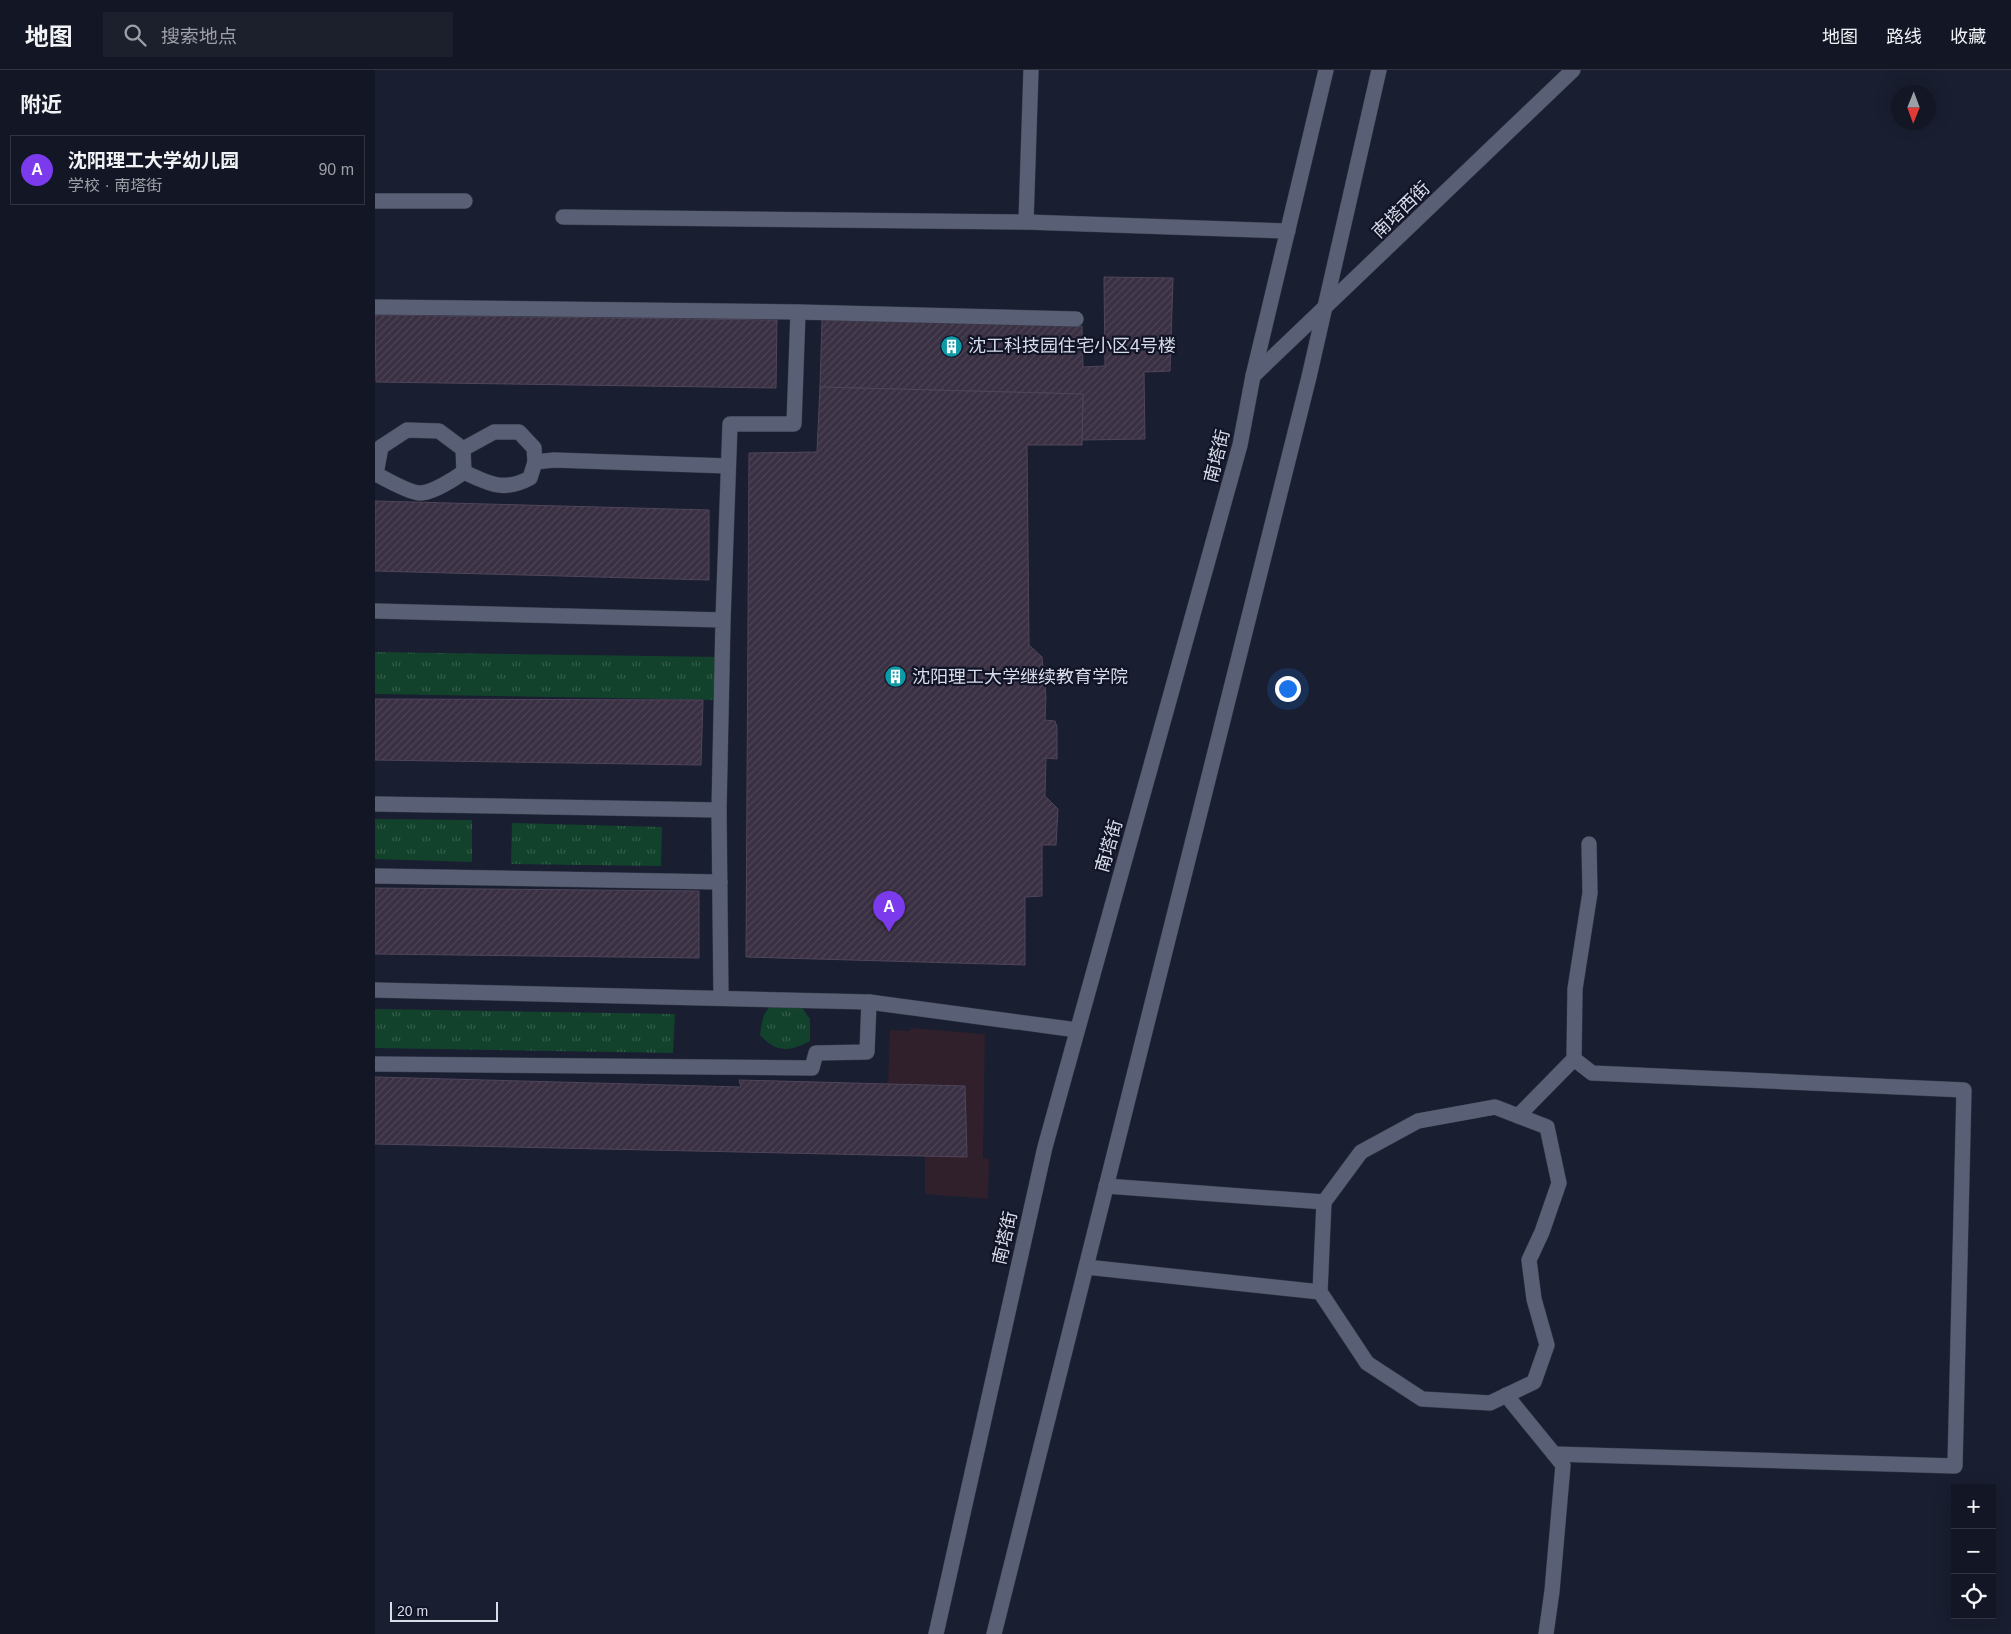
<!DOCTYPE html>
<html lang="zh">
<meta charset="utf-8">
<style>
body{margin:0;font-family:Helvetica,"Noto Sans SC",sans-serif;background:#1c1f2c;color:#f1f3f6}
.controls{position:absolute;right:15px;bottom:15px;display:grid;overflow:hidden;border-radius:0px;box-shadow:0 5px 20px #0002}
.controls button{width:45px;height:45px;display:grid;place-items:center;padding:0;border:0;border-bottom:1px solid #323541;background:#131624;color:#f1f3f6;font:25px sans-serif}
.compass{position:absolute;left:1516px;top:15px;width:45px;height:45px;border-radius:50%;background:#131624;box-shadow:0 5px 20px #0002;rotate:181deg}
.scale{position:absolute;left:15px;bottom:12px;width:108px;box-sizing:border-box;padding-left:5px;border:2px solid #d9ddea;border-top:0;font-size:14px;line-height:18px;white-space:nowrap;color:#d9ddea;-webkit-text-stroke:4px #101426;paint-order:stroke}
.you{position:absolute;left:912px;top:618px;width:18px;height:18px;margin:-12px;border:4px solid #fff;border-radius:50%;background:#1a73e8;box-shadow:0 0 0 8px #1a73e833}
.badge{display:grid;place-items:center;width:32px;height:32px;border-radius:50%;background:#7c3aed;color:#fff;font-size:16px;font-weight:700}
.pin{position:absolute;translate:-50% -41px;filter:drop-shadow(0 1px 2px #0008)}
.pin::after{content:'';position:absolute;top:26px;width:18px;height:15px;background:inherit;clip-path:polygon(0 0,100% 0,50% 100%)}
.list{margin:0;padding:0;list-style:none}
h2{display:flex;justify-content:space-between;align-items:center;height:65px;margin:0;padding:0 20px;font-size:21px}
h2 small{font-size:16px;font-weight:400;color:#9d9fa6}
.list li{display:grid;grid-template-columns:32px 1fr auto;gap:15px;align-items:center;box-sizing:border-box;height:70px;margin:0 10px 10px;padding:0 10px;border:1px solid #323541;border-radius:0px}
.list b{display:block;font-size:19px;white-space:nowrap}
.list p{margin:0;font-size:16px;white-space:nowrap;color:#9d9fa6}
.list em{font-size:16px;font-style:normal;color:#9d9fa6}
.icon{flex:none;width:28px;height:28px;fill:none;stroke:currentColor;stroke-width:2;stroke-linecap:round;stroke-linejoin:round}
.map{position:relative;flex:none;width:1636px;height:1564px;overflow:hidden}
header{display:flex;align-items:center;gap:30px;box-sizing:border-box;height:70px;padding:0 25px;background:#131624;border-bottom:1px solid #323541}
header strong{font-size:24px}
nav{display:flex;gap:28px;margin-inline-start:auto;font-size:18px}
.search{width:350px;height:45px;background:#1c1f2c;display:flex;align-items:center;gap:12px;box-sizing:border-box;padding:0 18px;border-radius:0px;color:#9d9fa6;font-size:19px}
main{display:flex}
aside{flex:1;background:#131624}
.map>svg:first-child{display:block}
.education{fill:#30202b}
.grass{fill:url(#grass-tufts)}
.building{fill:url(#building-hatch);stroke:#50455a}
.lines{fill:none;stroke-linecap:round;stroke-linejoin:round}
.service-casing{stroke:#383a4a;stroke-width:16}
.minor-casing{stroke:#383a4a;stroke-width:16}
.tertiary-casing{stroke:#383a4a;stroke-width:16}
.service{stroke:#596076;stroke-width:15}
.minor{stroke:#596076;stroke-width:15}
.tertiary{stroke:#596076;stroke-width:15}
.labels{text-anchor:middle;stroke-width:4.5;stroke-linejoin:round;paint-order:stroke}
.street-label{font-size:18px;fill:#d9ddea;stroke:#101426}
.poi-label{font-size:18px;fill:#d9ddea;stroke:#101426;text-anchor:start}
</style>
<header>
<strong>地图</strong>
<div class="search"><svg class="icon" aria-label="search" viewBox="0 0 24 24"><circle cx="10" cy="10" r="6"/><path d="M15 15l6 6"/></svg>搜索地点</div>
<nav><a>地图</a><a>路线</a><a>收藏</a></nav>
</header>
<main>
<aside>
<h2>附近<small></small></h2>
<ul class="list">
<li><span class="badge">A</span><div><b>沈阳理工大学幼儿园</b><p>学校 · 南塔街</p></div><em>90 m</em></li>
</ul>
</aside>
<div class="map">
<svg width="1636" height="1564" viewBox="0 0 1636 1564">
<defs>
<pattern id="grass-tufts" width="24" height="20" patternUnits="userSpaceOnUse" patternTransform="scale(1.25)"><rect width="24" height="20" fill="#12422b"/><path d="M3 7l-1-3M5 7V3M7 7l1-3M15 17l-1-3M17 17v-4M19 17l1-3" fill="none" stroke="#345d4a"/></pattern>
<pattern id="building-hatch" width="6" height="6" patternUnits="userSpaceOnUse" patternTransform="scale(1.25)"><rect width="6" height="6" fill="#3a3043"/><path d="M-1 1l2-2M0 6l6-6M5 7l2-2" fill="none" stroke="#4d4455"/></pattern>
</defs>
<rect width="100%" height="100%" fill="#191e30"/>
<!-- education -->
<path class="education" d="M 536,958 L 610,964 L 608,1088 L 614,1089 L 613,1129 L 550,1124 L 550,1086 L 592,1086 L 590,1016 L 513,1014 L 515,960 L 535,961 Z"/>
<!-- grass -->
<g class="grass">
<path d="M 0,582 L 347,587 L 346,630 L 0,624 Z"/>
<path d="M 0,749 L 97,750 L 97,792 L 0,789 Z"/>
<path d="M 137,753 L 287,757 L 286,796 L 136,794 Z"/>
<path d="M 399,934 L 425,935 L 435,949 L 435,971 C 415,982 401,983 385,965 C 387,951 387,942 399,934 Z"/>
<path d="M 0,939 L 300,944 L 298,983 L 0,978 Z"/>
</g>
<!-- building -->
<g class="building">
<path d="M 729,207 L 798,208 L 795,301 L 769,302 L 770,369 L 707,370 L 708,324 L 445,317 L 447,250 L 707,256 L 708,297 L 730,296 Z"/>
<path d="M 0,245 L 402,250 L 401,318 L 1,312 Z"/>
<path d="M 445,317 L 708,324 L 707,375 L 652,375 L 654,575 L 667,587 L 671,627 L 670,650 L 680,651 L 682,657 L 682,689 L 671,688 L 670,726 L 683,739 L 681,775 L 667,775 L 667,826 L 650,827 L 650,895 L 371,887 L 374,383 L 442,382 Z"/>
<path d="M 0,431 L 334,440 L 334,510 L 0,501 Z"/>
<path d="M 0,629 L 328,630 L 326,695 L 0,690 Z"/>
<path d="M 0,818 L 324,821 L 324,888 L 0,884 Z"/>
<path d="M 0,1007 L 366,1017 L 364,1010 L 590,1016 L 592,1087 L 0,1074 Z"/>
</g>
<g class="lines">
<defs>
<g id="service">
<path d="M 1143,1046 L 1199,989 L 1200,919 L 1215,823 L 1214,774"/>
<path d="M 711,1197 L 945,1222 L 992,1293 L 1047,1329 L 1115,1333 L 1159,1312 L 1172,1275 L 1159,1229 L 1154,1190 L 1167,1162 L 1184,1113 L 1172,1057 L 1120,1037 L 1043,1051 L 986,1082 L 949,1132 L 731,1116"/>
<path d="M 945,1222 L 949,1132"/>
<path d="M 1131,1325 L 1188,1395 L 1177,1521 L 1171,1564"/>
<path d="M 1179,1384 L 1580,1396 L 1589,1020 L 1217,1003 L 1199,989"/>
</g>
<g id="minor">
<path d="M 0,131 L 90,131"/>
<path d="M 188,147 L 651,152 L 913,161"/>
<path d="M 651,152 L 656,0"/>
<path d="M 0,237 L 423,242"/>
<path d="M 32,360 L 64,361 L 88,379 L 89,402 C 79,409 57,423 45,423 C 35,423 10,409 1,404 L 6,377 Z"/>
<path d="M 88,379 L 119,362 L 144,362 L 159,378 L 160,392"/>
<path d="M 89,402 C 114,414 129,422 155,408 L 160,392 L 179,390 L 353,396"/>
<path d="M 0,541 L 348,550 L 344,740"/>
<path d="M 348,550 L 355,354 L 419,354 L 423,242 L 701,249"/>
<path d="M 0,734 L 344,740 L 346,927"/>
<path d="M 0,806 L 345,812"/>
<path d="M 0,920 L 494,932 L 702,960"/>
<path d="M 0,994 L 437,998 L 441,983 L 492,982 L 494,932"/>
</g>
<g id="tertiary">
<path d="M 878,306 L 1198,0"/>
<path d="M 561,1564 L 670,1077 L 865,375 L 878,306 L 951,0"/>
<path d="M 619,1564 L 934,307 L 1004,0"/>
</g>
</defs>
<!-- service casing -->
<use href="#service" class="service-casing"/>
<!-- minor casing -->
<use href="#minor" class="minor-casing"/>
<!-- tertiary casing -->
<use href="#tertiary" class="tertiary-casing"/>
<!-- service -->
<use href="#service" class="service"/>
<!-- minor -->
<use href="#minor" class="minor"/>
<!-- tertiary -->
<use href="#tertiary" class="tertiary"/>
</g>
<!-- icons -->
<defs>
<symbol id="building-disc" viewBox="-11 -11 22 22"><circle r="9.5" fill="#0f9aa8" stroke="#101426"/><path d="M-4-6H4V6H1V3H-1V6H-4ZM-2.5-4.3h1.7v1.8h-1.7ZM.8-4.3h1.7v1.8H.8ZM-2.5-1h1.7V.8h-1.7ZM.8-1h1.7V.8H.8Z" fill="#fff"/></symbol>
</defs>
<g fill-rule="evenodd">
<use href="#building-disc" x="564" y="264" width="25" height="25"/>
<use href="#building-disc" x="508" y="594" width="25" height="25"/>
</g>
<g class="labels">
<!-- street labels -->
<g class="street-label">
<text transform="translate(1026 140) rotate(-44)" y="6">南塔西街</text>
<text transform="translate(842 386) rotate(-76)" y="6">南塔街</text>
<text transform="translate(734 776) rotate(-74)" y="6">南塔街</text>
<text transform="translate(630 1168) rotate(-77)" y="6">南塔街</text>
</g>
<!-- poi labels -->
<g class="poi-label">
<text x="593" y="282">沈工科技园住宅小区4号楼</text>
<text x="537" y="613">沈阳理工大学继续教育学院</text>
</g>
</g>
</svg>
<div class="controls">
<button>+</button>
<button>−</button>
<button><svg class="icon" aria-label="locate" viewBox="0 0 24 24"><circle cx="12" cy="12" r="6"/><path d="M12 2v4M12 18v4M2 12h4M18 12h4"/></svg></button>
</div>
<svg class="compass" viewBox="-18 -18 36 36"><path d="M0-13l5 13h-10z" fill="#e53935"/><path d="M0 13l5-13h-10z" fill="#9d9fa6"/></svg>
<div class="scale">20 m</div>
<div class="you"></div>
<div class="pin badge" style="left:514px;top:862px">A</div>
</div>
</main>
